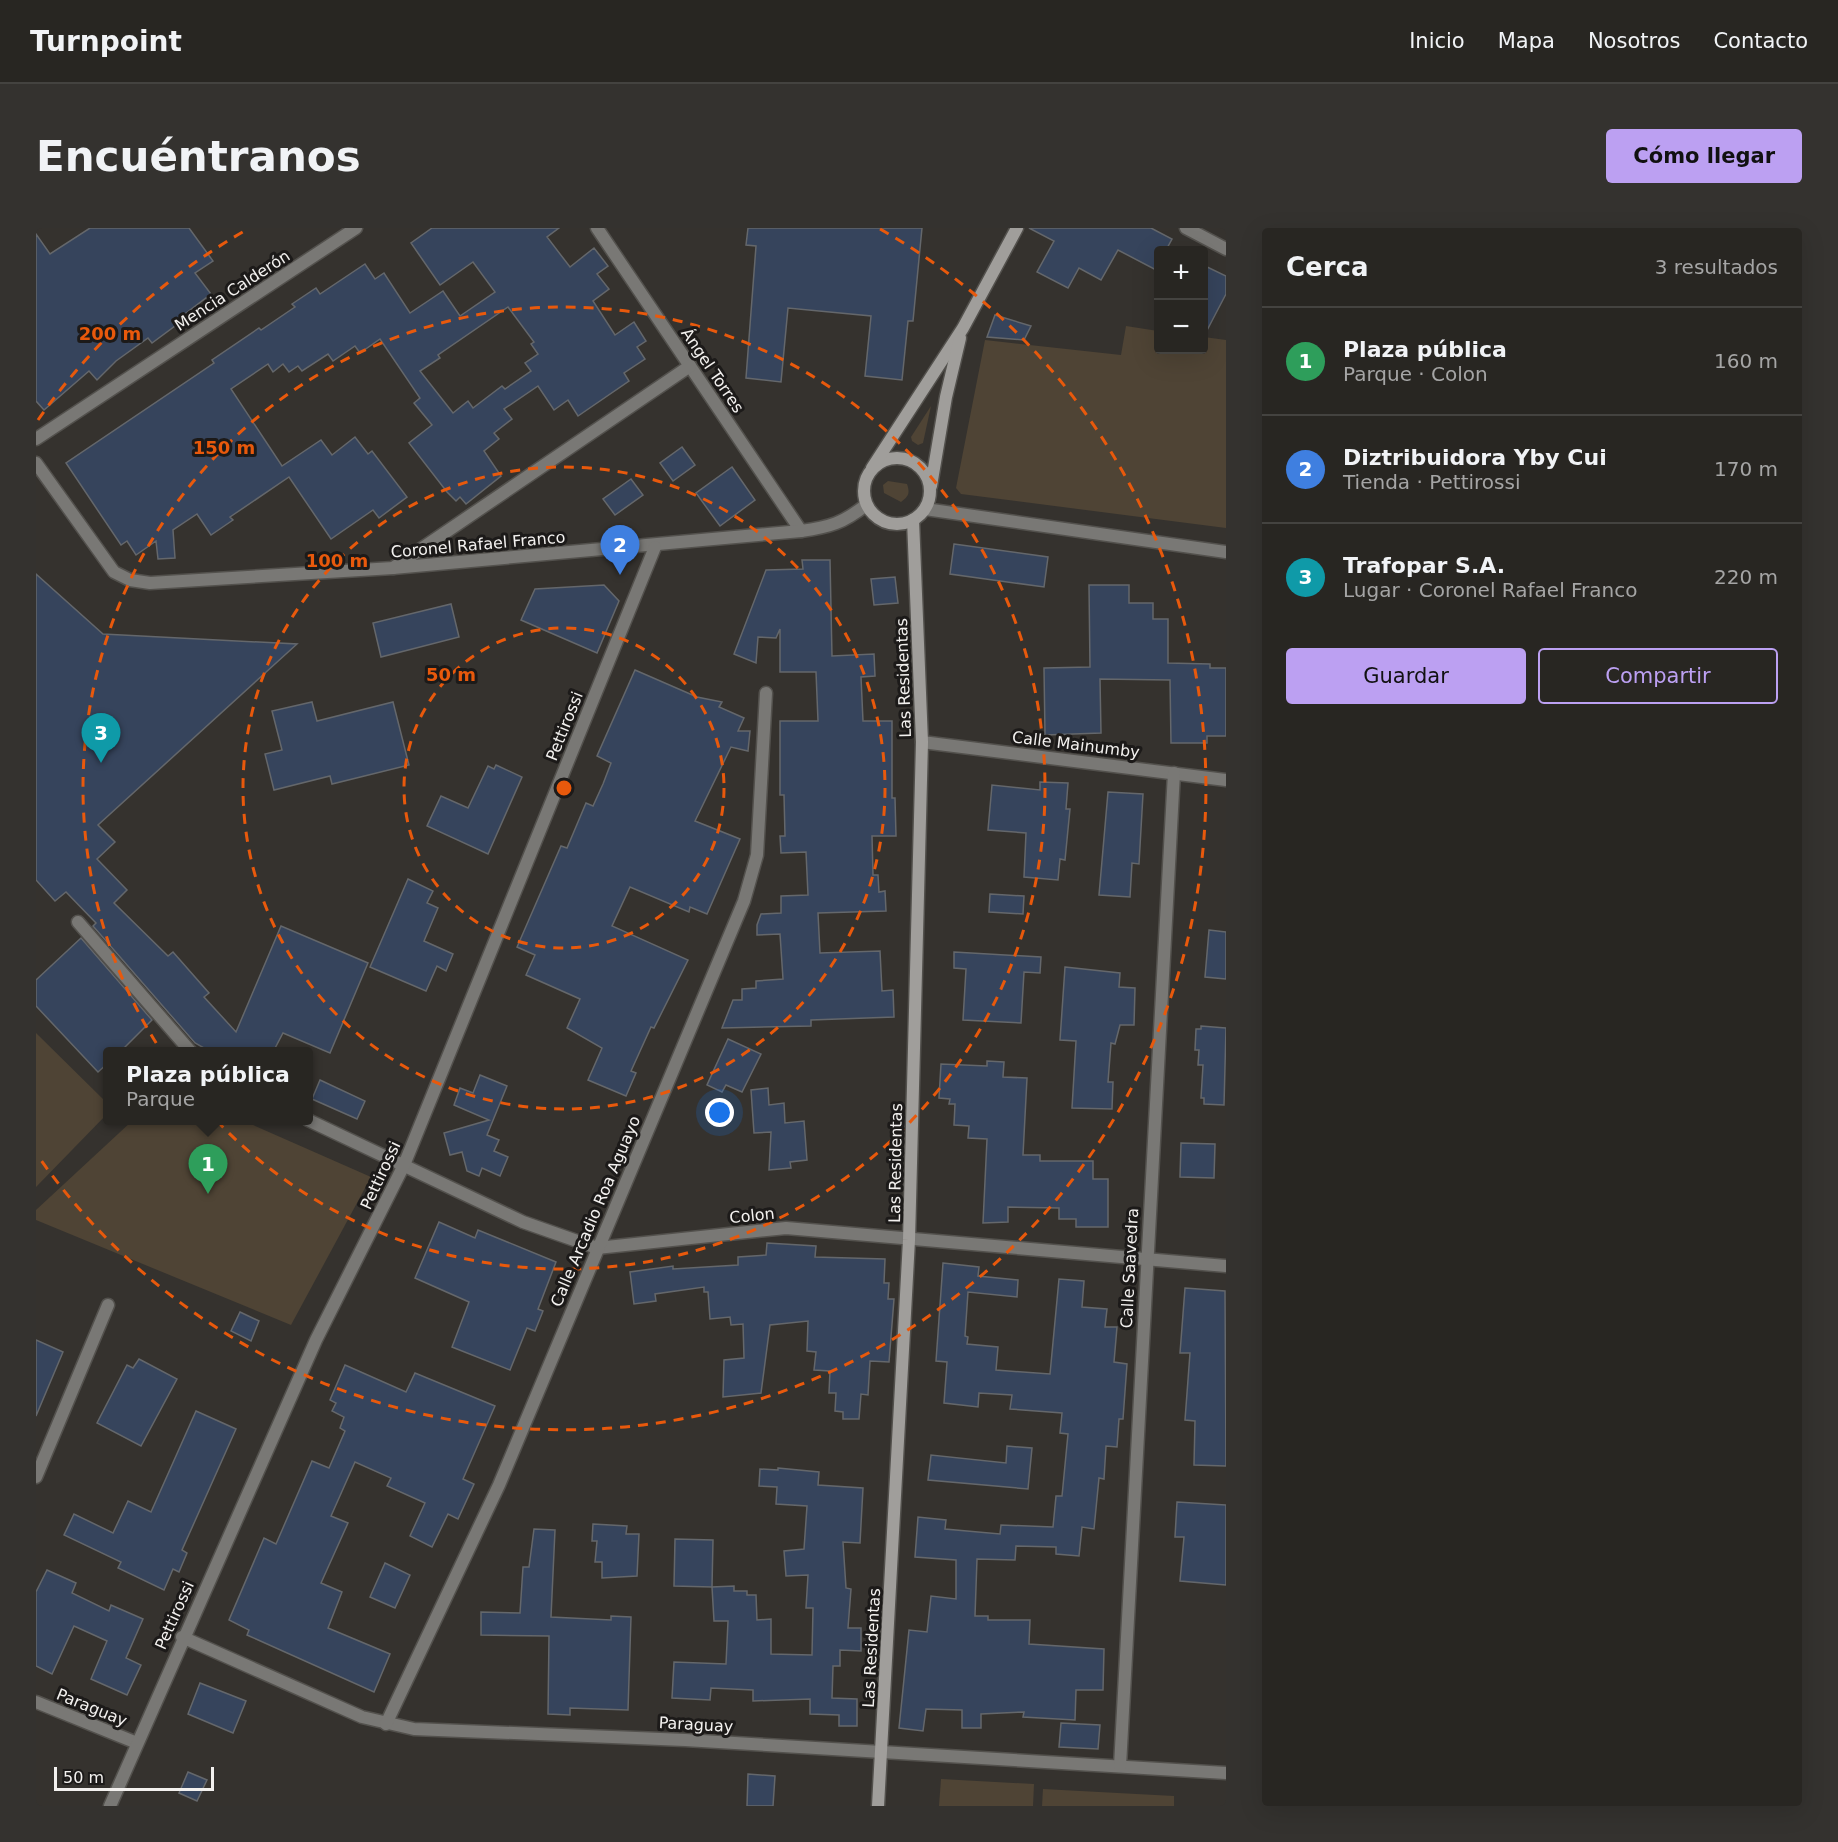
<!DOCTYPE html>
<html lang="es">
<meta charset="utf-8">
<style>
body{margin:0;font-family:"DejaVu Sans",sans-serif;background:#34322f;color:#f1f3f6}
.controls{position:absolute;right:18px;top:18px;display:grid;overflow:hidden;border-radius:6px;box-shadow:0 6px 24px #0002}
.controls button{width:54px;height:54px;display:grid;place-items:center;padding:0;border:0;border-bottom:2px solid #444340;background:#282622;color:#f1f3f6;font:30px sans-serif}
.scale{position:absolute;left:18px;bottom:15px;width:160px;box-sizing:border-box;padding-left:6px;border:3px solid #f3f1ef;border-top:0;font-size:16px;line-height:21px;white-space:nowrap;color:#f3f1ef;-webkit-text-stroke:4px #1c1a19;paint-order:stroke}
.you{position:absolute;left:684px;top:885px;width:21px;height:21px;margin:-15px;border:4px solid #fff;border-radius:50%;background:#1a73e8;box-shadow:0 0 0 9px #1a73e833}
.badge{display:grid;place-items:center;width:39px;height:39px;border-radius:50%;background:#bca0f2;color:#fff;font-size:20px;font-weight:700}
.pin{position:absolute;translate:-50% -50px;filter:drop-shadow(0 2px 3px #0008)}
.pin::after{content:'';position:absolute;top:32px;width:21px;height:18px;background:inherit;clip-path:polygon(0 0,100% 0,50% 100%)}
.popup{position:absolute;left:67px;top:819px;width:210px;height:78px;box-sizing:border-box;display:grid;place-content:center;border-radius:6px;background:#282622;filter:drop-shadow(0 2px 4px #0005);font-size:20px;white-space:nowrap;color:#a5a5a5}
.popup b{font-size:22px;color:#f1f3f6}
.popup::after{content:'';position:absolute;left:50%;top:100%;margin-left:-12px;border:12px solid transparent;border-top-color:#282622}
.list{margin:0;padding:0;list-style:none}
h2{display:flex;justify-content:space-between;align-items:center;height:78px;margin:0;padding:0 24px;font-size:26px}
h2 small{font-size:20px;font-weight:400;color:#a5a5a5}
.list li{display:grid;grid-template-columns:39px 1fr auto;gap:18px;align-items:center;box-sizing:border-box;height:108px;padding:0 24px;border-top:2px solid #444340}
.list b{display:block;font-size:22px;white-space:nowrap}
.list p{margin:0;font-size:20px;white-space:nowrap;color:#a5a5a5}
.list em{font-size:20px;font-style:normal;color:#a5a5a5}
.actions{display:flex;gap:12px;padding:18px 24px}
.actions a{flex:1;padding:14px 0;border:2px solid #bca0f2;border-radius:6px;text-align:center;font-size:21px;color:#bca0f2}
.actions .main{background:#bca0f2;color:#111}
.map{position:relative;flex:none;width:1190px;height:1578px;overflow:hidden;border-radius:6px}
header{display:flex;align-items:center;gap:36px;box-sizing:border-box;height:84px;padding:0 30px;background:#282622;border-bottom:2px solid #444340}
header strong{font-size:28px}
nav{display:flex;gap:33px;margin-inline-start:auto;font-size:21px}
.intro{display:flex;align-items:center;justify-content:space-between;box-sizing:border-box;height:144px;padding:0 36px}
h1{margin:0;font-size:42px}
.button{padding:15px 27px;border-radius:6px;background:#bca0f2;color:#111;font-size:21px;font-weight:700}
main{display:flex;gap:36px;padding:0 36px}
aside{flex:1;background:#282622;border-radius:6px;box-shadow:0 6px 24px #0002}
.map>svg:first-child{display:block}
.green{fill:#4f4435}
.building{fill:#36445c;stroke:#64676b;stroke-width:1.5;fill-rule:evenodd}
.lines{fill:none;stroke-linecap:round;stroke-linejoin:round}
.minor-casing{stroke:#53514d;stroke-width:15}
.tertiary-casing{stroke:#53514d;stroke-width:15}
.secondary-casing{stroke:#53514d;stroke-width:15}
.minor{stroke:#797875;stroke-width:12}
.tertiary{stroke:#797875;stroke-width:12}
.secondary{stroke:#a09e9b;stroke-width:12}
.ring{fill:none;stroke:#e8590c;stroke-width:3;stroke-dasharray:10 8}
.labels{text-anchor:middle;stroke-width:6;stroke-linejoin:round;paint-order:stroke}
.street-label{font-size:16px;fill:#f3f1ef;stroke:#1c1a19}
.centre{fill:#e8590c;stroke:#1c1a19;stroke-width:3}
.ring-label{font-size:18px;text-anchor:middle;font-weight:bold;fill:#e8590c;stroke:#1c1a19;stroke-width:6;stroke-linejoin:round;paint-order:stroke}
</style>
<header>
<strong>Turnpoint</strong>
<nav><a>Inicio</a><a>Mapa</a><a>Nosotros</a><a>Contacto</a></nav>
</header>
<div class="intro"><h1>Encuéntranos</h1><a class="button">Cómo llegar</a></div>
<main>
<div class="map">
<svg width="1190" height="1578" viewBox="0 0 1190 1578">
<rect width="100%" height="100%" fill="#35322e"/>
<!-- green -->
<g class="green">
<path d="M 1090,98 L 1122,103 L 1122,122 L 1168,122 L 1168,109 L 1190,112 L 1190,300 L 925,266 L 920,260 L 949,112 L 1085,127 Z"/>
<path d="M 895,178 L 887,215 L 882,217 L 876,213 L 875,209 Z"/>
<path d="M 852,253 L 871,256 C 874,265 873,268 865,274 L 848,265 L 847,257 Z"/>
<path d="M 0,805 L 72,876 L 71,886 L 0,959 Z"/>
<path d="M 96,893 L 208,893 L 335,949 L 255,1097 L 0,992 L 0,982 Z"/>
<path d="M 905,1551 L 998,1556 L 997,1578 L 903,1578 Z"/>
<path d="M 1007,1561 L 1138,1568 L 1138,1578 L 1006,1578 Z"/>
</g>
<!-- building -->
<g class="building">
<path d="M 54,0 L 153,0 L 177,33 L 159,45 L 175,66 L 145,89 L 147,92 L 116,115 L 112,110 L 80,133 L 61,152 L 53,143 L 8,182 L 0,173 L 0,6 L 14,26 Z"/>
<path d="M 396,0 L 523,0 L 511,9 L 534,39 L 558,20 L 572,38 L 561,46 L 573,61 L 557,73 L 579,107 L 598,94 L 610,113 L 601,119 L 609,131 L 588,145 L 593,153 L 542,188 L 532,172 L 518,182 L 502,158 L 468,181 L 476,191 L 458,205 L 463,211 L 448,223 L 465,248 L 430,276 L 424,269 L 420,273 L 411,264 L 373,215 L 396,197 L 378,175 L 384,170 L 344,111 L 324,125 L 319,118 L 297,133 L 292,126 L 266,143 L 262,138 L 253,144 L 247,136 L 237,144 L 232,136 L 195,161 L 246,238 L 285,212 L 296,227 L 319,209 L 332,226 L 336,223 L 371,269 L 343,290 L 337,282 L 295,311 L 253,249 L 194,289 L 197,292 L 175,307 L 161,286 L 137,302 L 139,330 L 122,331 L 120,313 L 100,327 L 91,313 L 85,317 L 30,235 L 178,135 L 176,132 L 223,100 L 225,102 L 259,79 L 256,76 L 280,60 L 284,66 L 329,36 L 339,51 L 348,45 L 374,85 L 407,63 L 424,88 L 459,64 L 437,34 L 404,57 L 375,15 ZM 472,79 L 498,114 L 495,116 L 502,126 L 489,135 L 495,143 L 469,161 L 466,158 L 437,180 L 432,173 L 417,185 L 384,143 L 404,130 L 402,127 Z"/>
<path d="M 712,0 L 886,0 L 877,93 L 872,93 L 866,152 L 829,148 L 835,88 L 752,80 L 745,154 L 710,150 L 720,18 L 710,17 Z"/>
<path d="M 993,0 L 1115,0 L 1136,11 L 1130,22 L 1122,22 L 1122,43 L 1082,22 L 1065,52 L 1043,40 L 1032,60 L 1001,44 L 1018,13 Z"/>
<path d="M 1167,37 L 1190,48 L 1190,66 L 1167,110 Z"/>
<path d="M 959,87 L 995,98 L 988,112 L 951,109 Z"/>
<path d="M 646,219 L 659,237 L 637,253 L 624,235 Z"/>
<path d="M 696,239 L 719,272 L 684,298 L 660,265 Z"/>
<path d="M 595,251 L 607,267 L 579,287 L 567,271 Z"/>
<path d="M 918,316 L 1012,329 L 1008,359 L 914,346 Z"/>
<path d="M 766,332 L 794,332 L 796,428 L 838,426 L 839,448 L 825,449 L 827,493 L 856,493 L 856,570 L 859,570 L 860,608 L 836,608 L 837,647 L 842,647 L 843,664 L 849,663 L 850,683 L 782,685 L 784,725 L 844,723 L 846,763 L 857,762 L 858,789 L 775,792 L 775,798 L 686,800 L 697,772 L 706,772 L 706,761 L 720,760 L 720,753 L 747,751 L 744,706 L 721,707 L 721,697 L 725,686 L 745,685 L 745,668 L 772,667 L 770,624 L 745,625 L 744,608 L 749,608 L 748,567 L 744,567 L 744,493 L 782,493 L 780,444 L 744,444 L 744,401 L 740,410 L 722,409 L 720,435 L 698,426 L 730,342 L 767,341 Z"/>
<path d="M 0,346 L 67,406 L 261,416 L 62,597 L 79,614 L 61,631 L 91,662 L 78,675 L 132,728 L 137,724 L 173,765 L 168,769 L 200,804 L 245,698 L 332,735 L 294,825 L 247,805 L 237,824 L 175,824 L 159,815 L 57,698 L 60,695 L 30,664 L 19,673 L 0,652 Z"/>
<path d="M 859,349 L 862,375 L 838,377 L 835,351 Z"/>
<path d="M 568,357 L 583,373 L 561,425 L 485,392 L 499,361 Z"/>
<path d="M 1053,357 L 1093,357 L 1093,375 L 1117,375 L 1117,391 L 1132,391 L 1132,435 L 1174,436 L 1174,440 L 1190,440 L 1190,508 L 1171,508 L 1171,515 L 1135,515 L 1134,452 L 1064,451 L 1065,505 L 1009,507 L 1008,440 L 1054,439 Z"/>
<path d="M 415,376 L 423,409 L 345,429 L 337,395 Z"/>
<path d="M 599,442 L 661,469 L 686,474 L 683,479 L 708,490 L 702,503 L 714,503 L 712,523 L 695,519 L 659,593 L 704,611 L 671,686 L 654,679 L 653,684 L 594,659 L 576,698 L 652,732 L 618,800 L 615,799 L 595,843 L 600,845 L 590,868 L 552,852 L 566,820 L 531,800 L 544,771 L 490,747 L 499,727 L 481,719 L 525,618 L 531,620 L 550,575 L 557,578 L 567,556 L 575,535 L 561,528 Z"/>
<path d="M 276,474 L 281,493 L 357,474 L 373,537 L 296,556 L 294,548 L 238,562 L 229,526 L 246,522 L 236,483 Z"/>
<path d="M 460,537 L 486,549 L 452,626 L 391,598 L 405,568 L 432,580 L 452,538 L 458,541 Z"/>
<path d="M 1004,554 L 1032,555 L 1030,581 L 1034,581 L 1029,632 L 1024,631 L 1022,652 L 988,649 L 990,605 L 952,602 L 956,557 L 1004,562 Z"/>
<path d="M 1072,564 L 1107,566 L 1103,636 L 1096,635 L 1094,669 L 1063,667 Z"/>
<path d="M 372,651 L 397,663 L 391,675 L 402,680 L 388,713 L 417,726 L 410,743 L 401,738 L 390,763 L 334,739 Z"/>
<path d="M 954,666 L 988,668 L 987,686 L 953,684 Z"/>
<path d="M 1173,702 L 1190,704 L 1190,751 L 1169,749 Z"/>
<path d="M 45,710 L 116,792 L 84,824 L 72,824 L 72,835 L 62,844 L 0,778 L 0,752 Z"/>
<path d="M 918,724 L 1005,729 L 1004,745 L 988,744 L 985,795 L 927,792 L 930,741 L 918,740 Z"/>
<path d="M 1029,739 L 1084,745 L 1083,759 L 1099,760 L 1098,797 L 1084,797 L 1079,816 L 1075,815 L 1072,854 L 1077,854 L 1076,881 L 1036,880 L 1040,813 L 1024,812 Z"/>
<path d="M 1165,798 L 1190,800 L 1188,877 L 1168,876 L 1168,870 L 1165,870 L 1167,837 L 1162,837 L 1163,822 L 1159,822 L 1160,801 L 1165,801 Z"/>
<path d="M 692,811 L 725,826 L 706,864 L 690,857 L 686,864 L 671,857 Z"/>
<path d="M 951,833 L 968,834 L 967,849 L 991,850 L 987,927 L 1004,927 L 1004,933 L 1057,933 L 1057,951 L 1072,951 L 1072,999 L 1040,999 L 1040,991 L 1023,991 L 1023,980 L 972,979 L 972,994 L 947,995 L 951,911 L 932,910 L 933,898 L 918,897 L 919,876 L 913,876 L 914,871 L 903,870 L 905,836 L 951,838 Z"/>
<path d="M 444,847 L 471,858 L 451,907 L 463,912 L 458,923 L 472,929 L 464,948 L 446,940 L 443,948 L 431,943 L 426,924 L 414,927 L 408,905 L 453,892 L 418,877 L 424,860 L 437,865 Z"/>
<path d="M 284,852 L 329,873 L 321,891 L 276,871 Z"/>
<path d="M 732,860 L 733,877 L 748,875 L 749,895 L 768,893 L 771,932 L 754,934 L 755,940 L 733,942 L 735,904 L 718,905 L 715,862 Z"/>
<path d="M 1145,915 L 1179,916 L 1178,950 L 1144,949 Z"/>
<path d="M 403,994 L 439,1010 L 442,1002 L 520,1034 L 502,1081 L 507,1083 L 499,1103 L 491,1100 L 474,1142 L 416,1119 L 433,1074 L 379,1050 Z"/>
<path d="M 731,1015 L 780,1018 L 779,1029 L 849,1031 L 848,1055 L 853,1055 L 852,1071 L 858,1071 L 853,1134 L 834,1133 L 832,1167 L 825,1166 L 823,1191 L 807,1191 L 807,1184 L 799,1183 L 800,1165 L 793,1165 L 794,1143 L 778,1142 L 780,1124 L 771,1123 L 772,1093 L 734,1097 L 725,1165 L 687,1169 L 688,1132 L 708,1130 L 707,1096 L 695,1097 L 694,1089 L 674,1091 L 672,1064 L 668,1064 L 668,1059 L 619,1066 L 620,1073 L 598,1076 L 594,1044 L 637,1038 L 637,1041 L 702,1037 L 702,1029 L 730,1027 Z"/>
<path d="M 907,1035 L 943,1039 L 942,1048 L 982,1052 L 981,1069 L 932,1064 L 929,1108 L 932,1109 L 931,1116 L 962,1119 L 960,1142 L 1014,1146 L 1023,1051 L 1048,1053 L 1046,1079 L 1071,1081 L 1069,1099 L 1081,1099 L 1078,1134 L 1091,1136 L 1087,1191 L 1083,1191 L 1081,1219 L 1070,1218 L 1068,1251 L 1063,1250 L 1058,1301 L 1046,1299 L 1043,1328 L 1020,1326 L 1020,1319 L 980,1318 L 979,1332 L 941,1331 L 939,1388 L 952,1388 L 952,1392 L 994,1392 L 993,1416 L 1068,1421 L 1067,1462 L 1040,1462 L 1039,1492 L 987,1489 L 988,1484 L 945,1486 L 945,1500 L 926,1500 L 926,1482 L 890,1481 L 887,1503 L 863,1500 L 873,1402 L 891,1404 L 895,1368 L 920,1371 L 920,1332 L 879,1329 L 882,1289 L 910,1292 L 909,1301 L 964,1306 L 965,1297 L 1017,1299 L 1020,1268 L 1026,1268 L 1032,1206 L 1024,1205 L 1026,1185 L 974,1181 L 976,1167 L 943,1165 L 942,1179 L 908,1175 L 911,1134 L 900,1133 Z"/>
<path d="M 1149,1060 L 1189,1063 L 1190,1238 L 1158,1237 L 1159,1193 L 1149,1192 L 1154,1125 L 1144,1125 Z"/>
<path d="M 204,1084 L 223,1093 L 215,1113 L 195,1103 Z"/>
<path d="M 0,1112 L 27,1124 L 0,1188 Z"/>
<path d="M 103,1131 L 141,1151 L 105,1218 L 61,1195 L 91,1137 L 97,1140 Z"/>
<path d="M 309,1137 L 370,1164 L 379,1145 L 459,1178 L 427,1251 L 438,1256 L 422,1291 L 412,1286 L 396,1319 L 374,1308 L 389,1275 L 351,1258 L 355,1250 L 319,1234 L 295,1288 L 312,1295 L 285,1355 L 306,1364 L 292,1400 L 354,1426 L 338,1464 L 211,1407 L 213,1402 L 193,1392 L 228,1310 L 240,1316 L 276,1233 L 293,1240 L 309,1203 L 304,1200 L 308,1189 L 296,1183 L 300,1175 L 294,1172 Z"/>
<path d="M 160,1183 L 200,1201 L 146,1322 L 151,1325 L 143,1344 L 137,1341 L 128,1362 L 82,1340 L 85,1334 L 28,1307 L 38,1286 L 77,1305 L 92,1273 L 115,1284 Z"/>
<path d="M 971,1218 L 996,1220 L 992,1261 L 892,1252 L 895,1227 L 970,1235 Z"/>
<path d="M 742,1240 L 783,1244 L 782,1257 L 827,1260 L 824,1315 L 807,1314 L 810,1360 L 815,1361 L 812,1400 L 825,1400 L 825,1423 L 804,1422 L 804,1438 L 797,1438 L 796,1470 L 821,1471 L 821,1498 L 803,1498 L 803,1487 L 774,1486 L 774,1471 L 717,1473 L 717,1462 L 675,1460 L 674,1472 L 636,1470 L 638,1434 L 690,1436 L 692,1393 L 678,1393 L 676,1359 L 698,1358 L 698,1363 L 711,1363 L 711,1367 L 720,1367 L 721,1392 L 735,1391 L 735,1426 L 776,1427 L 777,1380 L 770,1380 L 772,1347 L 750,1348 L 748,1323 L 768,1321 L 771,1278 L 740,1276 L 741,1259 L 723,1258 L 724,1241 L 742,1242 Z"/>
<path d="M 1141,1274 L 1190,1277 L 1190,1357 L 1144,1353 L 1148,1309 L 1139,1309 Z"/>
<path d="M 557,1296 L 591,1298 L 590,1306 L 603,1306 L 601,1348 L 566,1350 L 566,1334 L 559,1334 L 561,1313 L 556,1313 Z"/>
<path d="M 498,1301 L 519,1302 L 515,1389 L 575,1392 L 575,1388 L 595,1389 L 592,1482 L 534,1480 L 534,1487 L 512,1486 L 513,1408 L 445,1407 L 445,1384 L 484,1385 L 487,1339 L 493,1339 Z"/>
<path d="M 639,1311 L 677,1312 L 676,1359 L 638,1358 Z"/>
<path d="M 349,1335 L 374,1347 L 359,1380 L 334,1369 Z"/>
<path d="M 11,1342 L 40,1355 L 36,1365 L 73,1383 L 75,1377 L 107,1391 L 90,1430 L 105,1437 L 91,1467 L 55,1451 L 71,1413 L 38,1398 L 16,1446 L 0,1438 L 0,1364 Z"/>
<path d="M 164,1455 L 210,1473 L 197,1505 L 152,1486 Z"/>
<path d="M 1025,1495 L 1064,1497 L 1062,1521 L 1023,1519 Z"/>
<path d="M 152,1544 L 171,1552 L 161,1573 L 143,1565 Z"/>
<path d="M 712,1546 L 739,1548 L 737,1578 L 711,1578 Z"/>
</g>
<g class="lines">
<defs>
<g id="minor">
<path d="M 561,0 L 765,303"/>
<path d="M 1150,0 L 1190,21"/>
<path d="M 0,211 L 320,0"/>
<path d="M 357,340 L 654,138"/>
<path d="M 886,514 L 1190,552"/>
<path d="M 42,694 L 155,824"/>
<path d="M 272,892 L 487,994 L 561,1020 L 750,1000 L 1190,1038"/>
<path d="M 0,1249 L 72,1077"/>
<path d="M 146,1409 L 326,1489 L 378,1501 L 649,1512 L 1190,1545"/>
<path d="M 0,1474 L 101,1515"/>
<path d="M 350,1496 L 463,1257 L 708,673 L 721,627 L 730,465"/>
<path d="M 1084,1538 L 1138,545"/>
</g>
<g id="tertiary">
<path d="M 0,235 L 78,344 L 94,352 L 114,355 L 357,340 L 765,303 C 794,299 807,295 830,277"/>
<path d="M 889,281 L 1190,324"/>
<path d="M 74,1578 L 280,1112 L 368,937 L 619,319"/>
</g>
<g id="secondary">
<circle cx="861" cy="263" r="33"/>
<path d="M 836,240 L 927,100 L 981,0"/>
<path d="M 895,258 L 910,169 L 924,110"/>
<path d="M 842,1578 L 873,1012 L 886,514 L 877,292"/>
</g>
</defs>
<!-- minor casing -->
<use href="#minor" class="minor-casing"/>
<!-- tertiary casing -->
<use href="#tertiary" class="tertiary-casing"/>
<!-- secondary casing -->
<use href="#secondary" class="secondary-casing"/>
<!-- minor -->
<use href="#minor" class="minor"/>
<!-- tertiary -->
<use href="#tertiary" class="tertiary"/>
<!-- secondary -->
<use href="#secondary" class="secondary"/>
</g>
<!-- distance rings -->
<g class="ring">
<circle cx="528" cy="560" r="160"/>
<circle cx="528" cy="560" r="321"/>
<circle cx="528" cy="560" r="481"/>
<path d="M2 192A642 642 0 0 1 212 1M844 1A642 642 0 1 1 2 928"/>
</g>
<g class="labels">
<!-- street labels -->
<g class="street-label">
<text transform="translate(196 62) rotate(-33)" y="6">Mencia Calderón</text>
<text transform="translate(677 142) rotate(56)" y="6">Ángel Torres</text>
<text transform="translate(442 316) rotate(-5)" y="6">Coronel Rafael Franco</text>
<text transform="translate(867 450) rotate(-92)" y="6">Las Residentas</text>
<text transform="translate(528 498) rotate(-68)" y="6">Pettirossi</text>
<text transform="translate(1040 516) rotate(7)" y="6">Calle Mainumby</text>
<text transform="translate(859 935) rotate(-89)" y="6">Las Residentas</text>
<text transform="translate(344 947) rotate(-65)" y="6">Pettirossi</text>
<text transform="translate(559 983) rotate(-67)" y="6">Calle Arcadio Roa Aguayo</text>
<text transform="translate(716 987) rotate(-6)" y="6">Colon</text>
<text transform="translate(1093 1040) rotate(-87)" y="6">Calle Saavedra</text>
<text transform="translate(138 1387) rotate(-66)" y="6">Pettirossi</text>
<text transform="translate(835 1420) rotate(-87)" y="6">Las Residentas</text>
<text transform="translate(56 1479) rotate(22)" y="6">Paraguay</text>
<text transform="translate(660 1496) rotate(3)" y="6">Paraguay</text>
</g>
</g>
<circle cx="528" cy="560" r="9" class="centre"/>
<g class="ring-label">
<text x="74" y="112">200 m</text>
<text x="188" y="226">150 m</text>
<text x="301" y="339">100 m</text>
<text x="415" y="453">50 m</text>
</g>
</svg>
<div class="controls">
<button>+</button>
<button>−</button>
</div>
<div class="scale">50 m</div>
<div class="you"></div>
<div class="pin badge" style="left:172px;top:966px;background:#2e9e5b">1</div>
<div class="popup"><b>Plaza pública</b>Parque</div>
<div class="pin badge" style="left:584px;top:347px;background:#3f7fe0">2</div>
<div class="pin badge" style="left:65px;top:535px;background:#0f9aa8">3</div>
</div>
<aside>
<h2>Cerca<small>3 resultados</small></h2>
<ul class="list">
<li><span class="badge" style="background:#2e9e5b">1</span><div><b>Plaza pública</b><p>Parque · Colon</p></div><em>160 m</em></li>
<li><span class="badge" style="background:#3f7fe0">2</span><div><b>Diztribuidora Yby Cui</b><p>Tienda · Pettirossi</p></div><em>170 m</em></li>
<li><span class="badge" style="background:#0f9aa8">3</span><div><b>Trafopar S.A.</b><p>Lugar · Coronel Rafael Franco</p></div><em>220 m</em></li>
</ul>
<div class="actions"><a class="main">Guardar</a><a>Compartir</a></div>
</aside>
</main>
